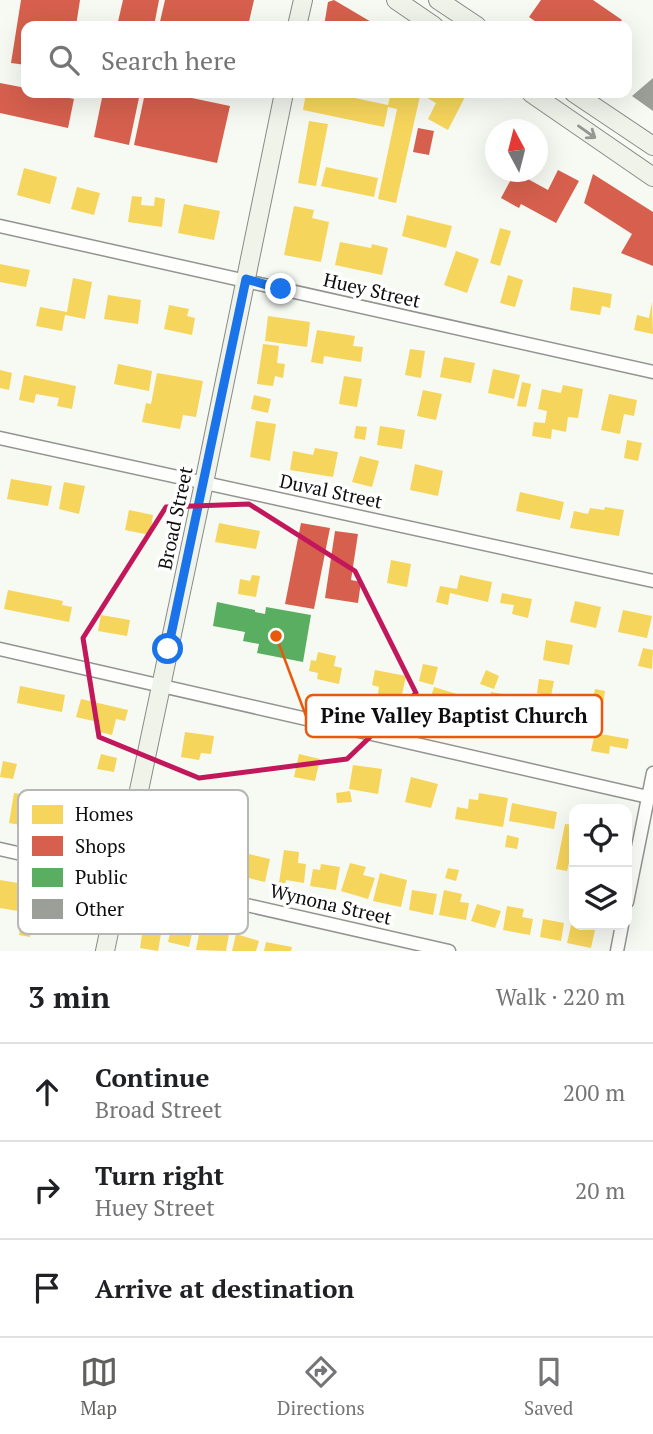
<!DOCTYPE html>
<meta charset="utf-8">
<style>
body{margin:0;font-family:"PT Serif",serif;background:#f6f6f6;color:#202124}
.controls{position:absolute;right:21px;bottom:21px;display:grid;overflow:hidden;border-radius:14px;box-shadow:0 7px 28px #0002}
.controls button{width:63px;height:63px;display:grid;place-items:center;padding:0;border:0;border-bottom:2px solid #e0e0e0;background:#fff;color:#202124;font:35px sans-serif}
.compass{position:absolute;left:485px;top:119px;width:63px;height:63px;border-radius:50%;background:#fff;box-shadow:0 7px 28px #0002;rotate:353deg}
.stop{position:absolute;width:21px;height:21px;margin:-16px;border:5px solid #1a73e8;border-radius:50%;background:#fff}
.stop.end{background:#1a73e8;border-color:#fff;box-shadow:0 2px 7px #0008}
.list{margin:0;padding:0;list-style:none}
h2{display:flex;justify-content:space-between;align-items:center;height:91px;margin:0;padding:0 28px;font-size:30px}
h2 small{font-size:23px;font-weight:400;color:#757577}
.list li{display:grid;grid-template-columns:46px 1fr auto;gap:21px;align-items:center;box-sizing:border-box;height:98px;padding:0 28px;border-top:2px solid #e0e0e0}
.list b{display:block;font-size:26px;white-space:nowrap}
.list p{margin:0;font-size:23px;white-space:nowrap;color:#757577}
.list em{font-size:23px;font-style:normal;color:#757577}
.icon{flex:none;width:38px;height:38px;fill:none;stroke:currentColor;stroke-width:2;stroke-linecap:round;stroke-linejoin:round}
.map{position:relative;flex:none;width:653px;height:951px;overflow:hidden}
.search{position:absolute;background:#fff;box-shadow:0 7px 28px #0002;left:21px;right:21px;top:21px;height:77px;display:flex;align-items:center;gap:18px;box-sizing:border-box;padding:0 24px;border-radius:14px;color:#757577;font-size:26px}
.sheet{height:385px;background:#fff}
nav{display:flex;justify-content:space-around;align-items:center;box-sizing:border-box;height:98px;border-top:2px solid #e0e0e0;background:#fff;font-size:19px;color:#757577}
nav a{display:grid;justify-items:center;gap:4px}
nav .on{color:#60615e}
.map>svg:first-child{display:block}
.homes{fill:#f6d55c}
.shops{fill:#d6604d}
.public{fill:#5aae61}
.building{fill:#9c9e98}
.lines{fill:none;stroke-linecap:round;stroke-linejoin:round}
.street-casing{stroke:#939491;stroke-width:15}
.secondary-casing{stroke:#8a8b88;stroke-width:20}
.street{stroke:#fefefd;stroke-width:12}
.secondary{stroke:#eff3ea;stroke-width:18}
.oneway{stroke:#959792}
.route{stroke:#1a73e8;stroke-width:9}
.marked{fill:none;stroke:#c2185b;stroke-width:5;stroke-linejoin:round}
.labels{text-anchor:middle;stroke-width:7;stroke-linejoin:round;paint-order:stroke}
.street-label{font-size:19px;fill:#0e0e0e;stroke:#fff}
.key{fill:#fff;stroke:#b7b7b7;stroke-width:2}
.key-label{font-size:19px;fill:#0e0e0e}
.leader{fill:none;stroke:#e8590c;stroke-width:2.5}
.callout-dot{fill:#e8590c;stroke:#fff;stroke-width:2.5}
.callout{fill:#fff;stroke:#e8590c;stroke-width:2.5}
.callout-label{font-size:21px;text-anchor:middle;font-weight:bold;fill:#0e0e0e}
</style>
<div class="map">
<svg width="653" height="951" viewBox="0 0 653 951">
<rect width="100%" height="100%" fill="#f7faf3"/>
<!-- homes -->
<g class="homes">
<path d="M 306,93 L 331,93 L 388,105 L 391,93 L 420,96 L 396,203 L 378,199 L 397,109 L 388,107 L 384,127 L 303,110 Z"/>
<path d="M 424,93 L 458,93 L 465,97 L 448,130 L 428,119 L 436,103 L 422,95 Z"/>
<path d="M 309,121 L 328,124 L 316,186 L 298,183 Z"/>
<path d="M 326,167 L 378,178 L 374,197 L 321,186 Z"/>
<path d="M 24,168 L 57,177 L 50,204 L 17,195 Z"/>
<path d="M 77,187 L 100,193 L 94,215 L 71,209 Z"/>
<path d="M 132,196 L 142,197 L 141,205 L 154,206 L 155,197 L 165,199 L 162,227 L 128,222 Z"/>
<path d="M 184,204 L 220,211 L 214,240 L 178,233 Z"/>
<path d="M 294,206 L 314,210 L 312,218 L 329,222 L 321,262 L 284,255 Z"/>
<path d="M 407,215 L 452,226 L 446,248 L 402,236 Z"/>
<path d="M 500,228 L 511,231 L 500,266 L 490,263 Z"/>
<path d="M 340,242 L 371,248 L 372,244 L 388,248 L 382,275 L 335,265 Z"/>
<path d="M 456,251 L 479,259 L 467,293 L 444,285 Z"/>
<path d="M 0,264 L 30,270 L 26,287 L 0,282 Z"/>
<path d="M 508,275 L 523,280 L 515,307 L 500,303 Z"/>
<path d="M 73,278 L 92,282 L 85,319 L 65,315 L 62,331 L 36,326 L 40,307 L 67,312 Z"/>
<path d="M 573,287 L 612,294 L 610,308 L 602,306 L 600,315 L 570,310 Z"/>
<path d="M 108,295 L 141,300 L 138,324 L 104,319 Z"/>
<path d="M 652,302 L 653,334 L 634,330 L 637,315 L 649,318 Z"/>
<path d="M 169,305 L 189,309 L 187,316 L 195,318 L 192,335 L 164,329 Z"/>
<path d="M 268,316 L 310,322 L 307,347 L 265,341 Z"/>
<path d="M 317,330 L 355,336 L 353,346 L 363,347 L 361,362 L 324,356 L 323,364 L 311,362 Z"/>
<path d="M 263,344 L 279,346 L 277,363 L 285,364 L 283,378 L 275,376 L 273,386 L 257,384 Z"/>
<path d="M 410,349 L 425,351 L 421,378 L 405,375 Z"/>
<path d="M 444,357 L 475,363 L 471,383 L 440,377 Z"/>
<path d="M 118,364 L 152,371 L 149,391 L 114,384 Z"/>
<path d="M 493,369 L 520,375 L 514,399 L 488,393 Z"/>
<path d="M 0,370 L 12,373 L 9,390 L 0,388 Z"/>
<path d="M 157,373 L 203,381 L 196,417 L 183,415 L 180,429 L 142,422 L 146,403 L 151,404 Z"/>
<path d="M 24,375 L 76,386 L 72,409 L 57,406 L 59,398 L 36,394 L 34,403 L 19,400 Z"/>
<path d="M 344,376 L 362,379 L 357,407 L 339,404 Z"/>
<path d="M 522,382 L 531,384 L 526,407 L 517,406 Z"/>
<path d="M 563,385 L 583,389 L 578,418 L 568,417 L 566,432 L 552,429 L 551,439 L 532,436 L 534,422 L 545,423 L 547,411 L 538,409 L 542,389 L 561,393 Z"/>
<path d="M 423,390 L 442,394 L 436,420 L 417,416 Z"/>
<path d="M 609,394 L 637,400 L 634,416 L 624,414 L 620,434 L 601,430 Z"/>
<path d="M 254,395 L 271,399 L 268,413 L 251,409 Z"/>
<path d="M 256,421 L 276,424 L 270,461 L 250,457 Z"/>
<path d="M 356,426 L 367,427 L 365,440 L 354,438 Z"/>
<path d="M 380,426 L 405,430 L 402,449 L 377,445 Z"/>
<path d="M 627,440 L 642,443 L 638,461 L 624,458 Z"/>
<path d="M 315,448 L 338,452 L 333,477 L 290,470 L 293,451 L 313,455 Z"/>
<path d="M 360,456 L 379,461 L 372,487 L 352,482 Z"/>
<path d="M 415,464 L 443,471 L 438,496 L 410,490 Z"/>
<path d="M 11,479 L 52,486 L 48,506 L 7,499 Z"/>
<path d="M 64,482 L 85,486 L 79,514 L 59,509 Z"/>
<path d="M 520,492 L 564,502 L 560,520 L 516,511 Z"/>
<path d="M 605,507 L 624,510 L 619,536 L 570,528 L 574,511 L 588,514 L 590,508 L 604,510 Z"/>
<path d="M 129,510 L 153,515 L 150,535 L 125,530 Z"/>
<path d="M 219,523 L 260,531 L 256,549 L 215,542 Z"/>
<path d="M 391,560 L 411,564 L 407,587 L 387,583 Z"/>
<path d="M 252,575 L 260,576 L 256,597 L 238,594 L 240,579 L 250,581 Z"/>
<path d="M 460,575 L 492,582 L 488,602 L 450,593 L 448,605 L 436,602 L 440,586 L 457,589 Z"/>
<path d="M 8,590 L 63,601 L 62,605 L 72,607 L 69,622 L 4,609 Z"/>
<path d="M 502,593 L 532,599 L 528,618 L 512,614 L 514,605 L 500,603 Z"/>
<path d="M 575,601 L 601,607 L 596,628 L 570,622 Z"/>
<path d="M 623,610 L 652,616 L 647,638 L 618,632 Z"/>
<path d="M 101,615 L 130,620 L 127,636 L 98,631 Z"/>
<path d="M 546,640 L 573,645 L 569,665 L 543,660 Z"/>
<path d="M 643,648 L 653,650 L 652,669 L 638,666 Z"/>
<path d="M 318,652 L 336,656 L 334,666 L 342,668 L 339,684 L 317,679 L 318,673 L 309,671 L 311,660 L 316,661 Z"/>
<path d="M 423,664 L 438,667 L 433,685 L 419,681 Z"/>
<path d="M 375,670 L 406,676 L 401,699 L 378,694 L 379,687 L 372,685 Z"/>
<path d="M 486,670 L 499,676 L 494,689 L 480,684 Z"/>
<path d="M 539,679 L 554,681 L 551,696 L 537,693 Z"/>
<path d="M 20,686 L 65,695 L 62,712 L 17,703 Z"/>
<path d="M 434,687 L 457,694 L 451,713 L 428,706 Z"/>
<path d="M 595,689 L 605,691 L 603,705 L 592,703 Z"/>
<path d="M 491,692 L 519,697 L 514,722 L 486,717 Z"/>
<path d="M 81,699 L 128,710 L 125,721 L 116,719 L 112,735 L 96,731 L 98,722 L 76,717 Z"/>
<path d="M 185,732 L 214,736 L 211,754 L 201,753 L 199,760 L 181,757 Z"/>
<path d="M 595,733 L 629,739 L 627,749 L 610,746 L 609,754 L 591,751 Z"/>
<path d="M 101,754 L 117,758 L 114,772 L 97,769 Z"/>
<path d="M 299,754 L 320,759 L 315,781 L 294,777 Z"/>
<path d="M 3,761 L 17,764 L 13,779 L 0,777 Z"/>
<path d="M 353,765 L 382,769 L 378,794 L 349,789 Z"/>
<path d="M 411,777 L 438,784 L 431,808 L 405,802 Z"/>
<path d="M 350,791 L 352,802 L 337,803 L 336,793 Z"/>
<path d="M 14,793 L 40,797 L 36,821 L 27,819 L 26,826 L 9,823 Z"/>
<path d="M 479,793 L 508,798 L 503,827 L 455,819 L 457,807 L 468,809 L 469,799 L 478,800 Z"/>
<path d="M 512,803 L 557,812 L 554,829 L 509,821 Z"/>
<path d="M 565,824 L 574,825 L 574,842 L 567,871 L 556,869 Z"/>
<path d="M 507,835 L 519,838 L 517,849 L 505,847 Z"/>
<path d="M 284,850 L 299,852 L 298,863 L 306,864 L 304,883 L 286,880 L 284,890 L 278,889 Z"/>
<path d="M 249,854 L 270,859 L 265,882 L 244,877 Z"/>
<path d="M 350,863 L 366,867 L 363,875 L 375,878 L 368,899 L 341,891 Z"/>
<path d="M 321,864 L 340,867 L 336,890 L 310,886 L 313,869 L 320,870 Z"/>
<path d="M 448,868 L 459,870 L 456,881 L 445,878 Z"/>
<path d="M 380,873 L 407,880 L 401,907 L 373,901 Z"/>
<path d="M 0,880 L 24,884 L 18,911 L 0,908 Z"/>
<path d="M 412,890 L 437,894 L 433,915 L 409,910 Z"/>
<path d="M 444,890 L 462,894 L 460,902 L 469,903 L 466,920 L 439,915 Z"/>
<path d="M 477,904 L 501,911 L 495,928 L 471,921 Z"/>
<path d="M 507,906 L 524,909 L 522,917 L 533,919 L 530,935 L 503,930 Z"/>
<path d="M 145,914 L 164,917 L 158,951 L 140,948 Z"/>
<path d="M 543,919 L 564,923 L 561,941 L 540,937 Z"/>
<path d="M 173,920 L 194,925 L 189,947 L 168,942 Z"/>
<path d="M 21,923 L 33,925 L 30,937 L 19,935 Z"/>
<path d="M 571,925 L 595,930 L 591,948 L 567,943 Z"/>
<path d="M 200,929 L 229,934 L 226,951 L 196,950 Z"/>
<path d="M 236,934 L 259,941 L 256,951 L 232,951 Z"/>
<path d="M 266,942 L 292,947 L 291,951 L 264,951 Z"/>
</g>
<!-- shops -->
<g class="shops">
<path d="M 21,0 L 80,0 L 76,26 L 26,26 L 26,65 L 11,63 Z"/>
<path d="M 123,0 L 159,0 L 154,26 L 117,26 Z"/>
<path d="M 165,0 L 254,0 L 248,26 L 159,26 Z"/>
<path d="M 334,0 L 378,26 L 324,26 L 328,2 Z"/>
<path d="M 541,0 L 593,0 L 622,20 L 617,26 L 542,26 L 529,17 Z"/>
<path d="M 0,83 L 26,88 L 26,93 L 47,93 L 74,99 L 68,128 L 0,113 Z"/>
<path d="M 103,93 L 140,93 L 129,145 L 94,137 Z"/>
<path d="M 145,93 L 168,93 L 230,106 L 217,163 L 134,145 Z"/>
<path d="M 418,128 L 434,131 L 429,155 L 413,152 Z"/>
<path d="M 558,170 L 579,181 L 556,223 L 521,204 L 519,208 L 501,198 L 515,172 L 548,190 Z"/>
<path d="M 593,174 L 653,212 L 653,266 L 621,253 L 632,234 L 584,203 Z"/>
<path d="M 301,523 L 330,528 L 314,609 L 285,604 Z"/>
<path d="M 335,531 L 358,534 L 351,580 L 361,582 L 358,603 L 325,598 Z"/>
</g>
<!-- public -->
<path class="public" d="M 217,602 L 255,610 L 255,612 L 265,614 L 266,607 L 311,615 L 303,662 L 257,653 L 259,644 L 243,641 L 245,632 L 213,626 Z"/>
<!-- building -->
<path class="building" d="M 653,78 L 653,111 L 632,96 Z"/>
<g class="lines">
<defs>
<g id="street">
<path d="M 0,226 L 653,372"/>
<path d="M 0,438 L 653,581"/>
<path d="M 0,649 L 648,797"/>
<path d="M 0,849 L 449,951"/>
<path d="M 627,902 L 653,773"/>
<path d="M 617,951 L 622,925"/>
</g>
<g id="secondary">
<path d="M 396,0 L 434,26"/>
<path d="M 438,0 L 477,26"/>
<path d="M 297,26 L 303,0"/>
<path d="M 531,93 L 653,177"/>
<path d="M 574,93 L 653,146"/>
<path d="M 105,951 L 204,483 L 284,93"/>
</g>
</defs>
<!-- street casing -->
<use href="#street" class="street-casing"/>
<!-- secondary casing -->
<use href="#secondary" class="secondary-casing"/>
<!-- street -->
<use href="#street" class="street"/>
<!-- secondary -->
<use href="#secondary" class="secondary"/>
</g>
<!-- one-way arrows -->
<defs><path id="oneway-shaft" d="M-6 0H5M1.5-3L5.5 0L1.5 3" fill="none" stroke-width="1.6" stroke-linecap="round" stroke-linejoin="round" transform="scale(1.75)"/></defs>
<use class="oneway" href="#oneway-shaft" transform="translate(587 132) rotate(35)"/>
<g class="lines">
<!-- route -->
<path class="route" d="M 168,649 L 246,279 L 281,289"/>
</g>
<!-- marked area -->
<path class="marked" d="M 249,504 L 355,571 L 416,693 L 347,759 L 199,778 L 99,737 L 83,638 L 166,507 Z"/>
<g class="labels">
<!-- street labels -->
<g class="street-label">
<text transform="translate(372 290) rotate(13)" y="7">Huey Street</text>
<text transform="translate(331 491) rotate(12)" y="7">Duval Street</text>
<text transform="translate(175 518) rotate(-78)" y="7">Broad Street</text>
<text transform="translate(331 904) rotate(13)" y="7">Wynona Street</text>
</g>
</g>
<!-- legend -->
<rect x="18" y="790" width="230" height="144" rx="10" class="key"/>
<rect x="32" y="805" width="31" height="19" fill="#f6d55c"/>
<rect x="32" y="836" width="31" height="20" fill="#d6604d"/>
<rect x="32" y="868" width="31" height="19" fill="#5aae61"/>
<rect x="32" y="899" width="31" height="20" fill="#9c9e98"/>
<g class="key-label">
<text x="75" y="821">Homes</text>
<text x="75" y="853">Shops</text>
<text x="75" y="884">Public</text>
<text x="75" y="916">Other</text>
</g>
<!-- callouts -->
<path class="leader" d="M276 636L306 716"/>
<circle class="callout-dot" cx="276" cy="636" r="7"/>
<rect class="callout" x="306" y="695" width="296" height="42" rx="7"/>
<g class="callout-label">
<text x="454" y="723">Pine Valley Baptist Church</text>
</g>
</svg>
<div class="controls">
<button><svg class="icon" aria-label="locate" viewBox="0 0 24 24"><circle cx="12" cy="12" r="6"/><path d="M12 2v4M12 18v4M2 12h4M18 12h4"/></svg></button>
<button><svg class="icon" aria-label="layers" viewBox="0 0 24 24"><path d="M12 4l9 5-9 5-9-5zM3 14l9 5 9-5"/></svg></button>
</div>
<svg class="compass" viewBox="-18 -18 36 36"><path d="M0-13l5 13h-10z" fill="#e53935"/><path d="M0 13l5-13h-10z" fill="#757577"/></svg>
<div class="stop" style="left:168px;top:649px"></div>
<div class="stop end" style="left:281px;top:289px"></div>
<div class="search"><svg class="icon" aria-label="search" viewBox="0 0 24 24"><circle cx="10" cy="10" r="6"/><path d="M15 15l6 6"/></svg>Search here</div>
</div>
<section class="sheet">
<h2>3 min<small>Walk · 220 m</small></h2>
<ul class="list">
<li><svg class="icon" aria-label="ahead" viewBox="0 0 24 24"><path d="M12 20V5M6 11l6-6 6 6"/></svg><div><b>Continue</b><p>Broad Street</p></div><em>200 m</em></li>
<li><svg class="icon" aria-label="right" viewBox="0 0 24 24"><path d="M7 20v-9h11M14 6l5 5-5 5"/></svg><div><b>Turn right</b><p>Huey Street</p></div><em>20 m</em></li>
<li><svg class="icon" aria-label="arrive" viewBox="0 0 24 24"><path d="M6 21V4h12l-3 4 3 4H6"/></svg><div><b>Arrive at destination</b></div></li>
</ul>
</section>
<nav>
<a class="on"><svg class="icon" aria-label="map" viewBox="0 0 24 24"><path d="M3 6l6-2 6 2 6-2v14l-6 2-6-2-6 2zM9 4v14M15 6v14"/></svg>Map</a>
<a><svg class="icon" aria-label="directions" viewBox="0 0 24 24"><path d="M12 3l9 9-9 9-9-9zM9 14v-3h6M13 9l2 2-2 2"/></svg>Directions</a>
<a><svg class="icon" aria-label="saved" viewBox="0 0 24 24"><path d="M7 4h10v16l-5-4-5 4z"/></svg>Saved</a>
</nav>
